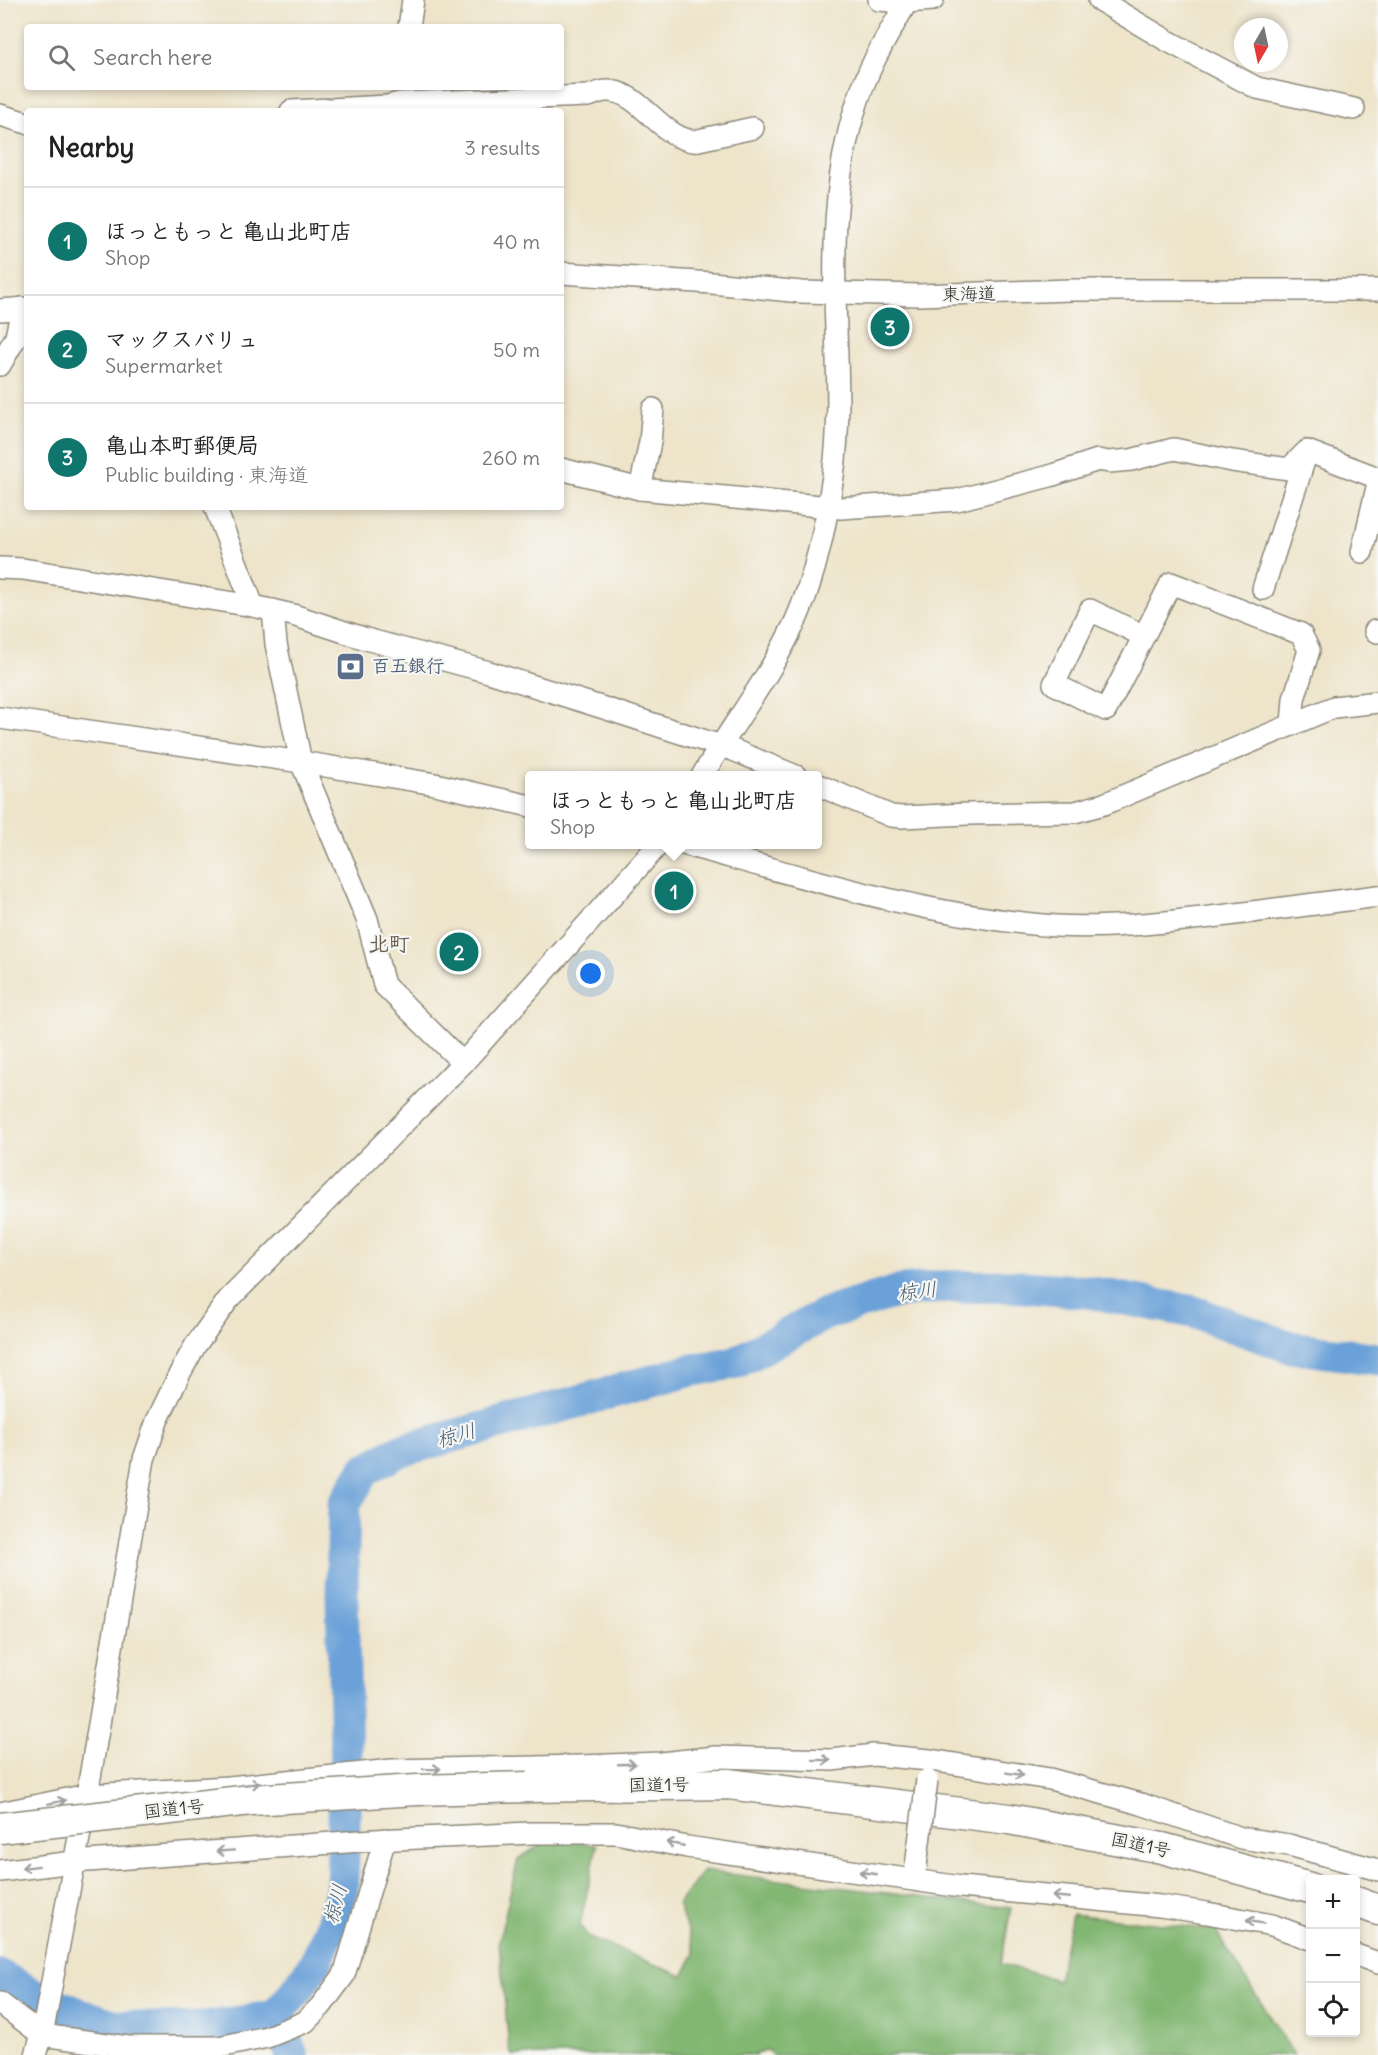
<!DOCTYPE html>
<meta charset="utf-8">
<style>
body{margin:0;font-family:Delius,"Klee One",sans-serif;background:#f6f6f6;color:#222}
.controls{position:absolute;right:18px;bottom:18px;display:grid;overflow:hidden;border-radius:6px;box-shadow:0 3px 9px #0003}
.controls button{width:54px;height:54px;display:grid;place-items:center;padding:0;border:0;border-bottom:2px solid #e0e0e0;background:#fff;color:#222;font:30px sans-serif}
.compass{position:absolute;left:1234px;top:18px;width:54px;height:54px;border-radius:50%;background:#fff;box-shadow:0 3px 9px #0003;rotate:189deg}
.you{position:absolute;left:591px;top:974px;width:21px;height:21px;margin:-15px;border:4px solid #fff;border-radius:50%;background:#1a73e8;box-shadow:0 0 0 9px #1a73e833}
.badge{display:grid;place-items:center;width:39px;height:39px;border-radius:50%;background:#0f766e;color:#fff;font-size:20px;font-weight:700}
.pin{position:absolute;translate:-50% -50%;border:3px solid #fff;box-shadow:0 2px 6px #0006}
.popup{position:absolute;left:525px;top:771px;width:297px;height:78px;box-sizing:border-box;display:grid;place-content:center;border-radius:6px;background:#fff;filter:drop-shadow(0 2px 4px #0005);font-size:20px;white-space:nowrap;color:#767676}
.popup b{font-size:22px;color:#222}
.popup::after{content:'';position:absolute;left:50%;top:100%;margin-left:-12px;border:12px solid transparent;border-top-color:#fff}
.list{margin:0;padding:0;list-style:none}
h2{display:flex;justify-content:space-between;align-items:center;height:78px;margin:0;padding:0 24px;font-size:26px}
h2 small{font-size:20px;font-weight:400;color:#767676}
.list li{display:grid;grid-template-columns:39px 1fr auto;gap:18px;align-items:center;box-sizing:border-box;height:108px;padding:0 24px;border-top:2px solid #e0e0e0}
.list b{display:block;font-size:22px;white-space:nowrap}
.list p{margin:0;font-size:20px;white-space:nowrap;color:#767676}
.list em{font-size:20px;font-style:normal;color:#767676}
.icon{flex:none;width:33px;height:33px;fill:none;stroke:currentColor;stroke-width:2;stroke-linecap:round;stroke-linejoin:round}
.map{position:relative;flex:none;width:1378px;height:2055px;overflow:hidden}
.search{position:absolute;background:#fff;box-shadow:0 3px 9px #0003;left:24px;top:24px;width:540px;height:66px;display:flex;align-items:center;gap:15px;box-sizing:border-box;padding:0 21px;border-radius:6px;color:#767676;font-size:22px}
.panel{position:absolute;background:#fff;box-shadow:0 3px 9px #0003;left:24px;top:108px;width:540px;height:402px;border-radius:6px}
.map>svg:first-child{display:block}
.forest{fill:#82b772;stroke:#56714e;stroke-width:1.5}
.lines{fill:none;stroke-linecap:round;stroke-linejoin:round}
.river{stroke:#6aa1d8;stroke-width:33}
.minor-casing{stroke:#8c887a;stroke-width:24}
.highway-casing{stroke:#8c887a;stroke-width:33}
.minor{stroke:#fff;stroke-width:21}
.highway{stroke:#fff;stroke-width:30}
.minor-bridge-casing{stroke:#8c887a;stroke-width:24;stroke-linecap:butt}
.highway-bridge-casing{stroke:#8c887a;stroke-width:33;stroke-linecap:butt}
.minor-bridge{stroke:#fff;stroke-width:21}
.highway-bridge{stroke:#fff;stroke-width:30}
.oneway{stroke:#a0a0a0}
.labels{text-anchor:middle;stroke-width:4.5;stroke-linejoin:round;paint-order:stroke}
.street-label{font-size:18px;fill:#2b2b2b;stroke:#f6f6f2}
.service-label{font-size:18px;font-weight:bold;fill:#4e5e75;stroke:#f6f6f2;text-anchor:start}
.water-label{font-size:20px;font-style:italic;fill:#445a70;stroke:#f6f6f2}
.quarter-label{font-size:21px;font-weight:bold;fill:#6b5d51;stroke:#f6f6f2}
</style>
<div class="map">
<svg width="1378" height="2055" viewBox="0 0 1378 2055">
<rect width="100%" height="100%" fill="#f6f6f2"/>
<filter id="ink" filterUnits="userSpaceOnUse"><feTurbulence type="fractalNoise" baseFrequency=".0167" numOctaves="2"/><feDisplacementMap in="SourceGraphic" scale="12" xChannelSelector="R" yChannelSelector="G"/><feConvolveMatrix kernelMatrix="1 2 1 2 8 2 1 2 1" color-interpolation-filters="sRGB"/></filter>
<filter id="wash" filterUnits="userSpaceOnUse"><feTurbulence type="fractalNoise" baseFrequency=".008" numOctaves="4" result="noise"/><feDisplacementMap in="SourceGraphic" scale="24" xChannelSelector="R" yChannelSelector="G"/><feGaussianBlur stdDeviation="1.35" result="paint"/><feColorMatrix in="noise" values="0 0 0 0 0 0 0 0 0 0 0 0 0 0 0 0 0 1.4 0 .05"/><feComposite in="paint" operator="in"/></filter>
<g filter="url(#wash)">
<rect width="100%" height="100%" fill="#eee4ca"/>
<!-- forest -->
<path class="forest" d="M 552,1838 L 597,1845 L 580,1925 L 588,1937 L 683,1976 L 695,1953 L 678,1904 L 703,1871 L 1011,1908 L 1001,1964 L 1058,1980 L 1072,1914 L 1215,1930 L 1294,2055 L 773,2055 L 767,2050 L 755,2055 L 512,2055 L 509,2047 L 499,1941 L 518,1859 Z"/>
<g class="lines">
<!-- river -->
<g class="river">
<path d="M 0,1976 L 29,1992 L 79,2014 L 116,2026 L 161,2029 L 206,2028 L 275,2016 L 298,1989 L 317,1960 L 331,1927 L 342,1888 L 346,1751 L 342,1595 L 344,1504 L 365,1470 L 399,1451 L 688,1371 L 737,1362 L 825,1314 L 896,1292 L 938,1287 L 1011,1286 L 1088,1292 L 1194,1312 L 1290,1347 L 1378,1359"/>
<path d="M 275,2016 L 292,2055"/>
</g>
</g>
</g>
<g filter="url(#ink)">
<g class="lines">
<defs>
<g id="minor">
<path d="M 879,0 L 907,2 L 933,0"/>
<path d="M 1099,0 L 1166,40 L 1257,88 L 1354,109"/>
<path d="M 409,27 L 413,0"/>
<path d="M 291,111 L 387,106 L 400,103 L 588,96 C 593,95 600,91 606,91 C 639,89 661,139 694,141 L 753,128"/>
<path d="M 0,115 L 27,123"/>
<path d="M 561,273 L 712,283 L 801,292 L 918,295 L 1071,290 L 1378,290"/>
<path d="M 0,310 L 27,308"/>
<path d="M 0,365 L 16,337 L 22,308"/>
<path d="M 561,469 L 640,489 L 841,508 L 957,500 L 1050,476 L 1098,460 L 1109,462 L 1131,460 L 1174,449 L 1232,461 L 1289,469 L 1307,451 L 1378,478"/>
<path d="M 640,489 L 650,442 L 653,409"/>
<path d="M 215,507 L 253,606"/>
<path d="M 1362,552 L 1378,483"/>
<path d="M 0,568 L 23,569 L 253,606 L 293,615 L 366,639 L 489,672 L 607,709 L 733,750 L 796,776"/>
<path d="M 1263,589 L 1306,455"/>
<path d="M 273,610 L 276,644 L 301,762 L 367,919 L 384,985 L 463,1063"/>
<path d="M 1375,631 L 1378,632"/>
<path d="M 1144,636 L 1090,610 L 1054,684 L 1106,710 L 1171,583 L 1301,634 L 1309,650 L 1294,699 L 1292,724"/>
<path d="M 0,718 L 301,762 L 435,784 L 530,806"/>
<path d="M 702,776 C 733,724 771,675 796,620 C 816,575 826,524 833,476 C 842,415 836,355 835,294 C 833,216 839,131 875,59 C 885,39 897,19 908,0"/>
<path d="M 818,785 L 891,816 L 902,817 L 968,814 L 1075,812 L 1104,804 L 1334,707 L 1378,702"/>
<path d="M 683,844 C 806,878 929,917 1056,926 C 1111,929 1166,922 1220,916 C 1273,909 1325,903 1378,896"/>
<path d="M 0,1813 L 87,1795 L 229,1787 L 392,1770 L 580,1766 L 661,1763 L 716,1757 L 832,1760 L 874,1755 L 930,1760 L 1050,1779 L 1141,1804 L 1241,1838 L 1289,1845 L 1378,1870"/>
<path d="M 0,1871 L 74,1862 L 374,1840 L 532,1833 L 616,1833 L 687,1847 L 961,1887 L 1160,1906 L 1207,1913 L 1272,1925 L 1310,1939"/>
<path d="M 1356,1955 L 1378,1963"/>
<path d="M 0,2003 L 42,2035 L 128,2047 L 219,2047 L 267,2037 L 305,2022 L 321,2006 L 344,1975 L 385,1839"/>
<path d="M 36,2055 L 42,2035 L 87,1795 L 144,1459 L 157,1421 L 180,1373 L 195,1346 L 228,1300 L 463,1063 L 659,844"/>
</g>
<g id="highway">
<path d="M 528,1787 L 728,1784 L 1009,1819 L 1162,1848 L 1310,1888"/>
<path d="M 1356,1902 L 1378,1910"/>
</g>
</defs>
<!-- minor casing -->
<use href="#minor" class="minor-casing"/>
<!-- highway casing -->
<use href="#highway" class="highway-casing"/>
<!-- minor -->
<use href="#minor" class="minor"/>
<!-- highway -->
<use href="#highway" class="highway"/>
<defs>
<path id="minor-bridge" d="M 916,1866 L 927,1780"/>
<path id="highway-bridge" d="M 0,1828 L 251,1800 L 417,1790 L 528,1787"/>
</defs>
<!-- minor-bridge casing -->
<use href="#minor-bridge" class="minor-bridge-casing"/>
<!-- highway-bridge casing -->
<use href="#highway-bridge" class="highway-bridge-casing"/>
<!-- minor-bridge -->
<use href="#minor-bridge" class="minor-bridge"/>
<!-- highway-bridge -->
<use href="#highway-bridge" class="highway-bridge"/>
</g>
<!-- one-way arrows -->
<defs><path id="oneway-shaft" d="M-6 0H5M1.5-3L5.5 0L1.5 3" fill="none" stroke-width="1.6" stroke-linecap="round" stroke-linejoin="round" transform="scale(1.5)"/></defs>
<g class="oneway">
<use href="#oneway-shaft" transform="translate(822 1760) rotate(1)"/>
<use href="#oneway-shaft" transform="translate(627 1764) rotate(-2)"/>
<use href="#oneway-shaft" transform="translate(432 1769) rotate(-1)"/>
<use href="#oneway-shaft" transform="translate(1015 1774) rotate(9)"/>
<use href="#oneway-shaft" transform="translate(251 1784) rotate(-7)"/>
<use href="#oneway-shaft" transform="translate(57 1802) rotate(-12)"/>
<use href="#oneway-shaft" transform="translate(675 1844) rotate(-169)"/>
<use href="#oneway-shaft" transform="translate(225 1851) rotate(176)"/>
<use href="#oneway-shaft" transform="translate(30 1867) rotate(173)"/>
<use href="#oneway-shaft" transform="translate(868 1873) rotate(-172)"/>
<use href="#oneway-shaft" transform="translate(1061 1897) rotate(-175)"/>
<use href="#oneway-shaft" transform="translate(1255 1922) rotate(-170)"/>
</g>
</g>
<!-- icons -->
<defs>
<symbol id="bank-square" viewBox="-11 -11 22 22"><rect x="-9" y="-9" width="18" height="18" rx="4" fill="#5c6f8a" stroke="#f6f6f2"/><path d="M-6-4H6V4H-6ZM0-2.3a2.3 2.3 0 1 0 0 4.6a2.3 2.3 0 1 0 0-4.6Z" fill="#fff"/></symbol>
</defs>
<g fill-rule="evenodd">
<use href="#bank-square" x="334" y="650" width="33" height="33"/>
</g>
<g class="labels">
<!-- street labels -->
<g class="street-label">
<text transform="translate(969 294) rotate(-1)" y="6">東海道</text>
<text transform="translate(659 1785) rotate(-1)" y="6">国道1号</text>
<text transform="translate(174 1809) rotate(-6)" y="6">国道1号</text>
<text transform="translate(1141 1845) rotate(12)" y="6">国道1号</text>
</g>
<!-- service labels -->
<g class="service-label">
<text x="372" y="672">百五銀行</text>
</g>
<!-- water labels -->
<g class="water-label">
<text transform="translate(917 1291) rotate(-7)" y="7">椋川</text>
<text transform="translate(456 1435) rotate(-16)" y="7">椋川</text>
<text transform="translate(335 1904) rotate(-75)" y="7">椋川</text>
</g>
<!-- quarter labels -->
<g class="quarter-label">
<text x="389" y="951">北町</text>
</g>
</g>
</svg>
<div class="controls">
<button>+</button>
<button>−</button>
<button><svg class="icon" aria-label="locate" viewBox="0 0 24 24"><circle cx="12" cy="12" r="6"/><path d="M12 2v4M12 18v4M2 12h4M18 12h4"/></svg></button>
</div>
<svg class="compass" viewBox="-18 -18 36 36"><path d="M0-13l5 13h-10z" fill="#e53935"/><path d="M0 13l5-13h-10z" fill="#767676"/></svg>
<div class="you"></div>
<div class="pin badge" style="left:674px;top:891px">1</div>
<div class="popup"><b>ほっともっと 亀山北町店</b>Shop</div>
<div class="pin badge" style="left:459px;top:952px">2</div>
<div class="pin badge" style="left:890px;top:327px">3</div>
<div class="search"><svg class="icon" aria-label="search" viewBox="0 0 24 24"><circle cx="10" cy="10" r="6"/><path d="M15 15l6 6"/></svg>Search here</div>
<section class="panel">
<h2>Nearby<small>3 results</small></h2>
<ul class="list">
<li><span class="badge">1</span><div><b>ほっともっと 亀山北町店</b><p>Shop</p></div><em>40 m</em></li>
<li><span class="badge">2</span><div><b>マックスバリュ</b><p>Supermarket</p></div><em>50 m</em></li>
<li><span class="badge">3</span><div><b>亀山本町郵便局</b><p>Public building · 東海道</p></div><em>260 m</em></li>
</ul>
</section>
</div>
